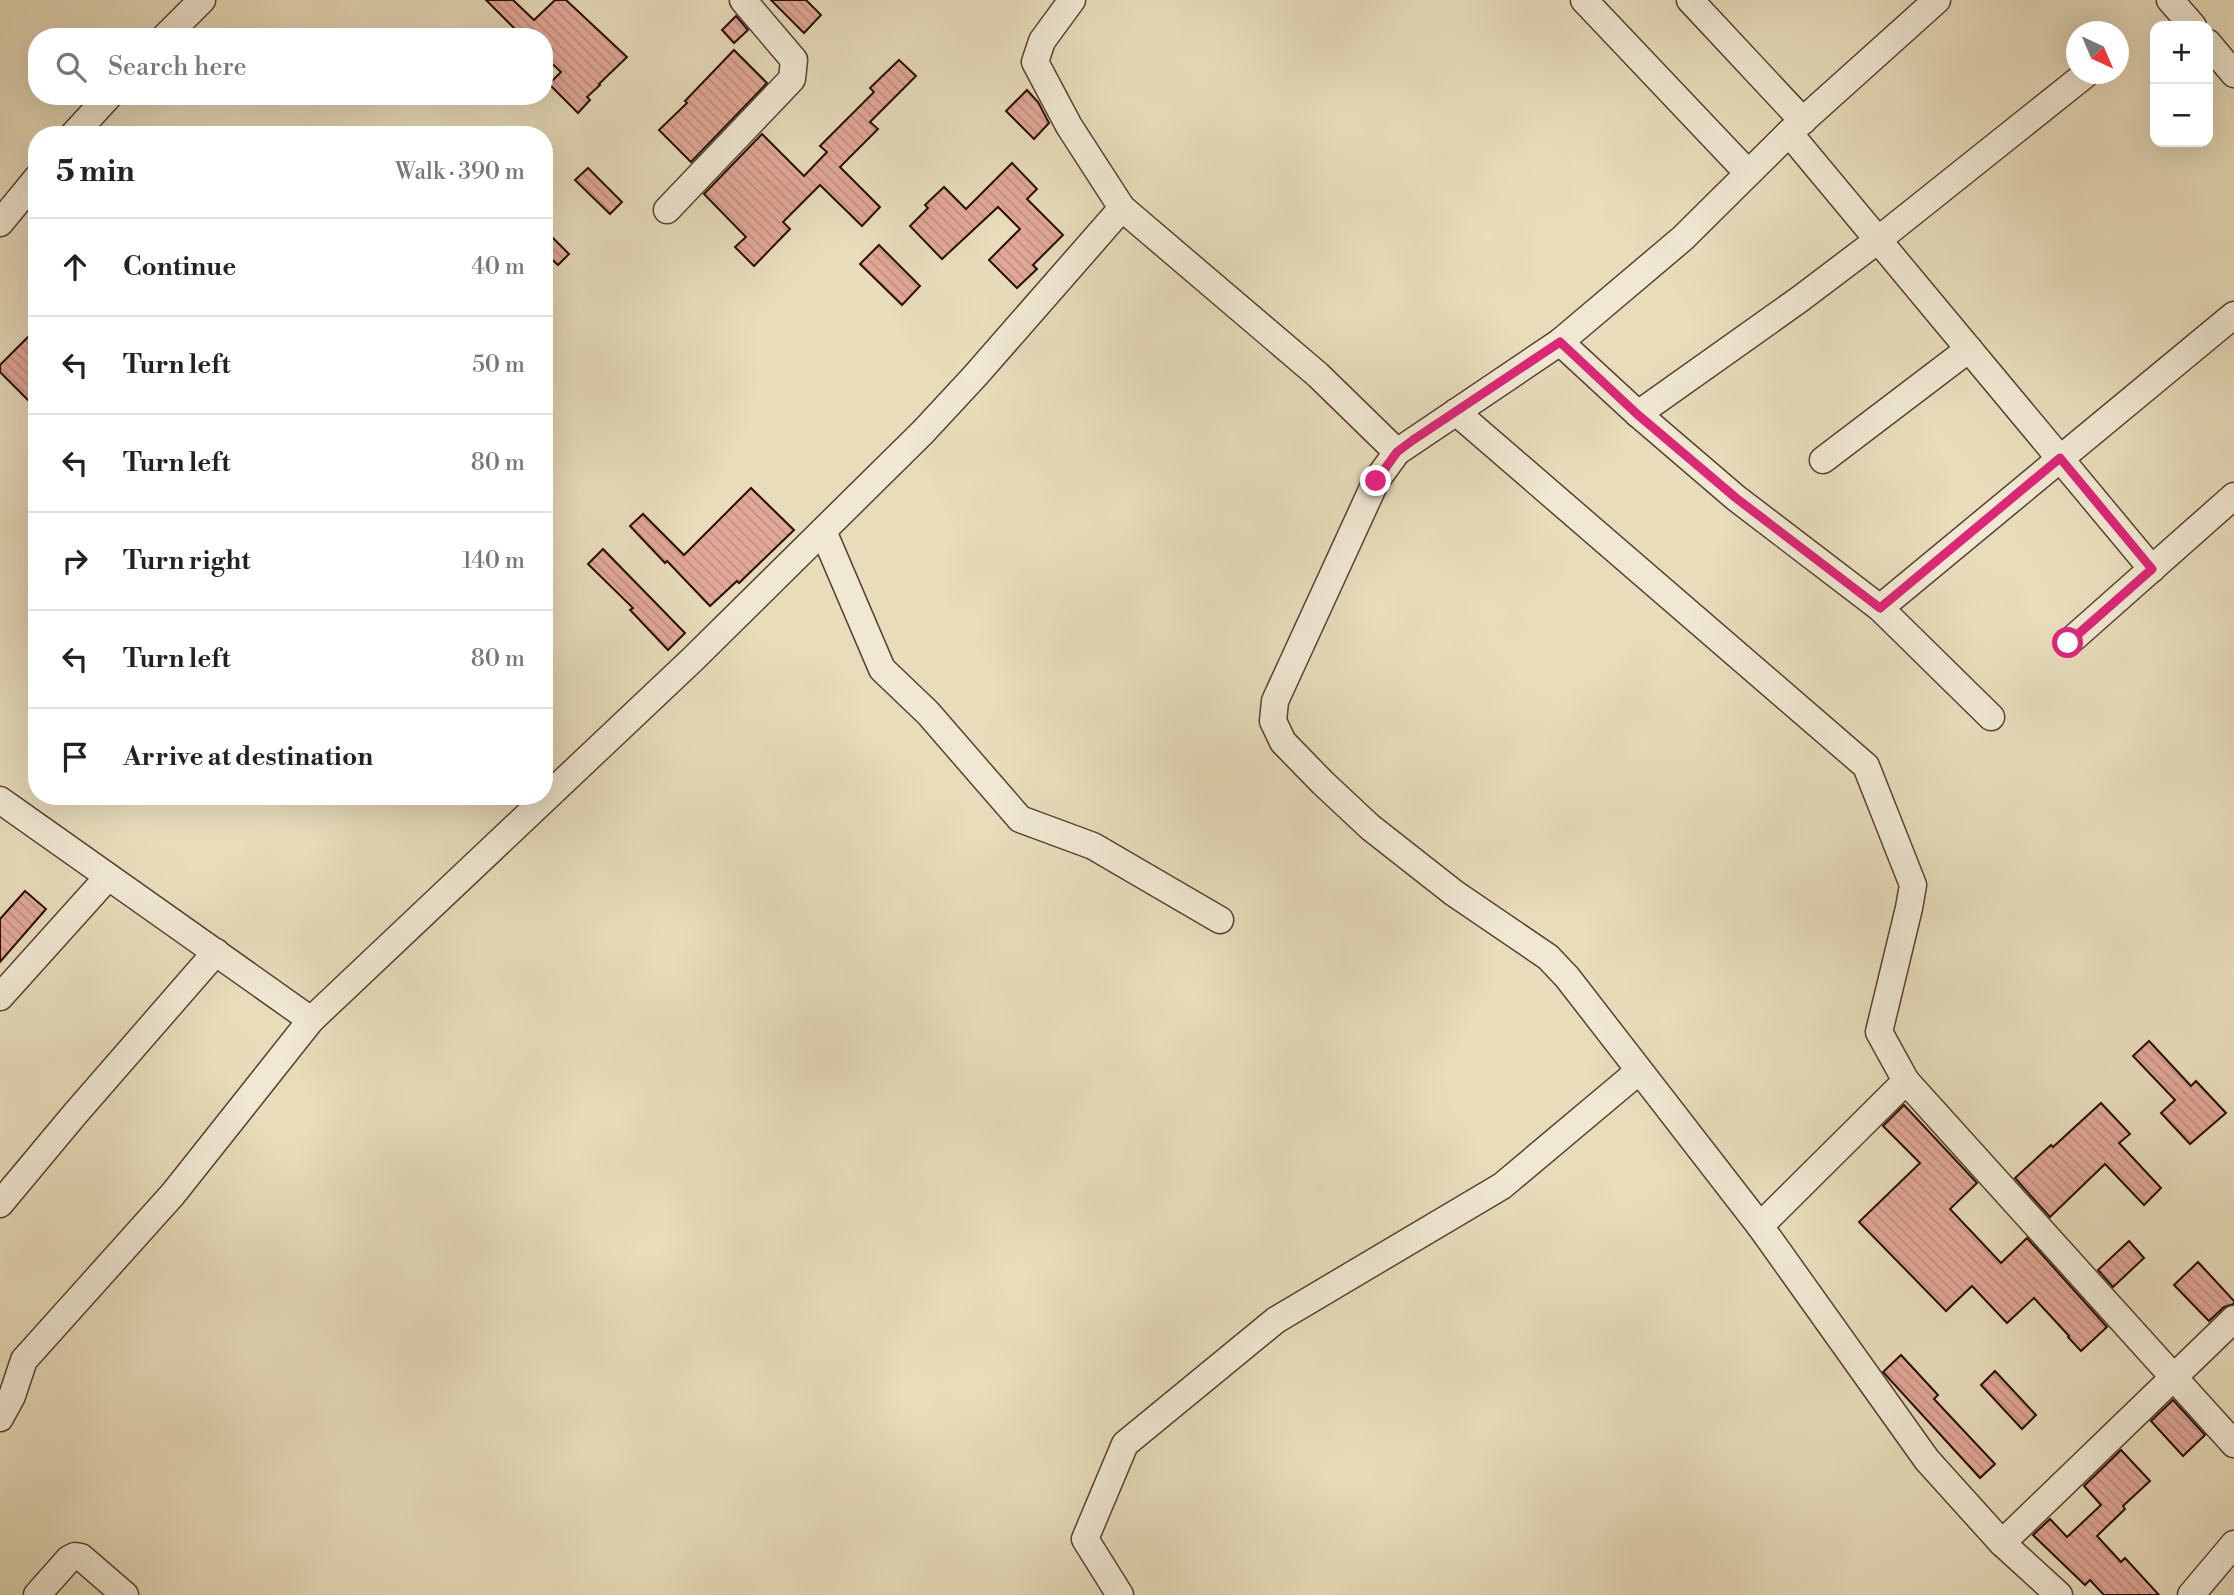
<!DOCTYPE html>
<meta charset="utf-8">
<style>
body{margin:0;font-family:"Libre Bodoni",serif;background:#f6f6f6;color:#222}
.controls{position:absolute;right:21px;top:21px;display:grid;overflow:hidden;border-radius:14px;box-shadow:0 7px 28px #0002}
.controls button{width:63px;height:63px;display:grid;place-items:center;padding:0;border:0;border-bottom:2px solid #e0e0e0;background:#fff;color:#222;font:35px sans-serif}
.compass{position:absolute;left:2066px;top:21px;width:63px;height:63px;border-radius:50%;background:#fff;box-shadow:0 7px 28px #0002;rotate:136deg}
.stop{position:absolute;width:21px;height:21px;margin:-16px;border:5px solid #db2777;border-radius:50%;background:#fff}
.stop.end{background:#db2777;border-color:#fff;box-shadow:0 2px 7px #0008}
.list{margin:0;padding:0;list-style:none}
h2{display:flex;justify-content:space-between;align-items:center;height:91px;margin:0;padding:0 28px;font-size:30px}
h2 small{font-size:23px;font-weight:400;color:#767676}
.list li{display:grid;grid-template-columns:46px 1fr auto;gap:21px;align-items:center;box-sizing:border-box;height:98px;padding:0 28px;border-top:2px solid #e0e0e0}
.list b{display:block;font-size:26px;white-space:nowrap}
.list em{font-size:23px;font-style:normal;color:#767676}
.icon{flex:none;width:38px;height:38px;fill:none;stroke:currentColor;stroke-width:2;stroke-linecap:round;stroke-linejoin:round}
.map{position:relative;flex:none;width:2234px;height:1595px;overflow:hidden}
.search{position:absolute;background:#fff;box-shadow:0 7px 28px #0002;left:28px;top:28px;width:525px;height:77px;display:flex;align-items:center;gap:18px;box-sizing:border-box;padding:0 24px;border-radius:28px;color:#767676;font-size:26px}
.panel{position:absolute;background:#fff;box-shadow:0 7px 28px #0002;left:28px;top:126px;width:525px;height:679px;border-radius:28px}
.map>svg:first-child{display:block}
.building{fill:url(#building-back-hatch);stroke:#270f04;stroke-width:2}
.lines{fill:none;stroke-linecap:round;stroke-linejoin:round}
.minor-casing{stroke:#574232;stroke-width:29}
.minor{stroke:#f0e8d3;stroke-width:26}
.route{stroke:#db2777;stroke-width:9}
</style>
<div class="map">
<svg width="2234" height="1595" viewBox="0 0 2234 1595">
<defs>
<pattern id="building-back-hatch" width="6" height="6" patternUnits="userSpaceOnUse" patternTransform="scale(1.75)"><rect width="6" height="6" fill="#e2a898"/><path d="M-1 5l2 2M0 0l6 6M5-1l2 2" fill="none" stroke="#c28f81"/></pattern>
</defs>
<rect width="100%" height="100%" fill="#e8dcbb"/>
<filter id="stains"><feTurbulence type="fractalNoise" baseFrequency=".00286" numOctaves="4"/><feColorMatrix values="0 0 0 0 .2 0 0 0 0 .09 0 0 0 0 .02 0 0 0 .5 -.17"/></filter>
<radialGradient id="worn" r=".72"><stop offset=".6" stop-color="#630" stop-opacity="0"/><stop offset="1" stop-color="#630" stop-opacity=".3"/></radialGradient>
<!-- building -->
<g class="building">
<path d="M 486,0 L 513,0 L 534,20 L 555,0 L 566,0 L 627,57 L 599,84 L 600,85 L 587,97 L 590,100 L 578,113 L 549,84 L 561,72 L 544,56 L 544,37 L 517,37 L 520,34 Z"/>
<path d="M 771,0 L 806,0 L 821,15 L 804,33 Z"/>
<path d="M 736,16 L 748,30 L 734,43 L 722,30 Z"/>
<path d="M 734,50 L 767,83 L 691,162 L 659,130 L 687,103 L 685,101 Z"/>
<path d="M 899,60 L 916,76 L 870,122 L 878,129 L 840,167 L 880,207 L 862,226 L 820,185 L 783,222 L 790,229 L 754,266 L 735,247 L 746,237 L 704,194 L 762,134 L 804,176 L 827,152 L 820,146 L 874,92 L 870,88 Z"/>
<path d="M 1027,90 L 1038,102 L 1049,123 L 1034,139 L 1006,111 Z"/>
<path d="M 1012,163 L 1037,189 L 1027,199 L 1063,235 L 1033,265 L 1037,269 L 1017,288 L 989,260 L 1020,229 L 998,207 L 942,259 L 910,226 L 928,208 L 925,205 L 944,187 L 966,209 Z"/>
<path d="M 588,168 L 622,202 L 610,214 L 575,180 Z"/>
<path d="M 544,229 L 569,254 L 558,265 L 544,252 Z"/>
<path d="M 879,245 L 920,286 L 902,305 L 860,264 Z"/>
<path d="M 37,328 L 37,409 L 0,372 L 0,365 Z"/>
<path d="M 751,488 L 794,530 L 739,583 L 737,581 L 710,606 L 667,561 L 665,563 L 630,526 L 643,514 L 684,555 Z"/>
<path d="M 603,549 L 685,633 L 668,650 L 630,610 L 633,608 L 588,564 Z"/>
<path d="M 25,891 L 46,909 L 0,962 L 0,919 Z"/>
<path d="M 2149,1041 L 2191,1086 L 2196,1081 L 2226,1113 L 2190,1144 L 2161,1113 L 2175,1100 L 2133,1056 Z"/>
<path d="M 2101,1103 L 2130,1134 L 2119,1143 L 2161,1188 L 2144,1205 L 2105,1164 L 2050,1217 L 2015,1178 L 2051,1145 L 2053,1147 Z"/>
<path d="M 1904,1105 L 1977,1183 L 1950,1209 L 2001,1263 L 2027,1238 L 2107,1327 L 2081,1351 L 2068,1337 L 2069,1336 L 2034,1298 L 2007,1323 L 1972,1286 L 1946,1311 L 1859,1222 L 1920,1163 L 1883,1126 Z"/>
<path d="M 2129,1241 L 2144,1258 L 2113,1287 L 2098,1270 Z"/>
<path d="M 2198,1262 L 2234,1301 L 2234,1304 L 2224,1307 L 2209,1321 L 2174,1285 Z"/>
<path d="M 1901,1355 L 1938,1395 L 1934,1399 L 1995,1464 L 1980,1478 L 1883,1372 Z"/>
<path d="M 1995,1371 L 2036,1415 L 2022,1429 L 1981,1385 Z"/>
<path d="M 2173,1400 L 2205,1435 L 2183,1456 L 2151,1421 Z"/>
<path d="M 2121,1450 L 2150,1481 L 2123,1506 L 2125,1509 L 2097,1536 L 2121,1562 L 2125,1558 L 2159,1595 L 2104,1595 L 2090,1580 L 2085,1585 L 2033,1535 L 2050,1519 L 2067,1537 L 2101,1505 L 2084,1486 Z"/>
</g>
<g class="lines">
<defs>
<g id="minor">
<path d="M 1072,0 L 1042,41 L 1035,62 L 1069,126 L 1122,208 L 1318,375 L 1397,452"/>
<path d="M 1584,0 L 1748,173"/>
<path d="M 1690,0 L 1803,121"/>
<path d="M 1937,0 L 1789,133 L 1683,238 L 1560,342 L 1397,452 L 1376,481 L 1275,701 L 1273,721 L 1283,742 L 1323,783 L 1370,827 L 1454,893 L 1548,957 L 1567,977 L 1760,1226 L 1906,1081 L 2234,1444"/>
<path d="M 2170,0 L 2193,26"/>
<path d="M 165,37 L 202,0"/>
<path d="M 2208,43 L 2234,74"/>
<path d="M 1789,133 L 2152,569"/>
<path d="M 73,135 L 109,96"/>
<path d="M 667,210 L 792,79 L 794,60 L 743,0"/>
<path d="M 0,223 L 37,178"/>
<path d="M 1560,342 L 1638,414 L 1736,498 L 1880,608 L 1991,717"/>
<path d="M 1456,412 L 1866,766 L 1913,885 L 1909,908 L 1879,1032 L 1906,1081"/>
<path d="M 1638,414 L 1800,299 L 1878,240 L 2086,74"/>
<path d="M 1823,460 L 1969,349"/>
<path d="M 823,531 L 882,669 L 928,713 L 1020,819 L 1093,846 L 1220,920"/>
<path d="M 1880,608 L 2234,315"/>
<path d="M 2068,643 L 2234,496"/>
<path d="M 0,800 L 311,1020"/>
<path d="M 0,997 L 108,877"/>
<path d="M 0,1204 L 75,1114 L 216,952"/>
<path d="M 1760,1226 L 1927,1460 L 2002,1543"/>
<path d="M 0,1418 L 12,1396 L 24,1360 L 173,1194 L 311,1020 L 693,659 L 923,432 L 975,376 L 1122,208"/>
<path d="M 37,1595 L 69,1559 L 75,1556 L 81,1557 L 125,1595"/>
<path d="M 1120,1595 L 1085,1539 L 1125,1444 L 1276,1320 L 1502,1186 L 1639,1071"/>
<path d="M 2059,1595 L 2002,1543 L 2234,1319"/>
<path d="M 2191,1595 L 2234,1544"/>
</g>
</defs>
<!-- minor casing -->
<use href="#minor" class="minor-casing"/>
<!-- minor -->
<use href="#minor" class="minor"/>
</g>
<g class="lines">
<!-- route -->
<path class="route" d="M 1376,481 L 1397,452 L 1413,440 L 1560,342 L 1637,414 L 1736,498 L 1880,608 L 2060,458 L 2152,569 L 2068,643"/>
</g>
<rect width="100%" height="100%" filter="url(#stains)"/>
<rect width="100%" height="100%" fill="url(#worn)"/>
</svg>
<div class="controls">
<button>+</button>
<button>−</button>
</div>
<svg class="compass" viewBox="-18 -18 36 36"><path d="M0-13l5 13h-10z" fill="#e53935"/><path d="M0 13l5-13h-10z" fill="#767676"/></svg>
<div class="stop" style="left:2068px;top:643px"></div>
<div class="stop end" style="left:1376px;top:481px"></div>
<div class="search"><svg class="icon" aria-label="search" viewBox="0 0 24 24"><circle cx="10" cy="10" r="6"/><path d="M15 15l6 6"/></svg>Search here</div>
<section class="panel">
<h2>5 min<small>Walk · 390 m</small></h2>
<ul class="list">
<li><svg class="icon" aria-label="ahead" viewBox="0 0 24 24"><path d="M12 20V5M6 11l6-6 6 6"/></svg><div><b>Continue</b></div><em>40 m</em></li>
<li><svg class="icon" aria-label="left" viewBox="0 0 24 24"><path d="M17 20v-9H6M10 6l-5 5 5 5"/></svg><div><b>Turn left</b></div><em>50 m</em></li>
<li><svg class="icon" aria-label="left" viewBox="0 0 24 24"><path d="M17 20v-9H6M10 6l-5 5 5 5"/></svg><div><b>Turn left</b></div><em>80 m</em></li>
<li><svg class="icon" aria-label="right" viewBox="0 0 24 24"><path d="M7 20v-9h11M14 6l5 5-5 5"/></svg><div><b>Turn right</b></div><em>140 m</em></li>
<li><svg class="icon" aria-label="left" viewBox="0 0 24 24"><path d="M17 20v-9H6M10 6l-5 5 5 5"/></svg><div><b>Turn left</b></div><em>80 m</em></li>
<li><svg class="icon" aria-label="arrive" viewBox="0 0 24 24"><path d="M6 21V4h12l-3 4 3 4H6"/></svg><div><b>Arrive at destination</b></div></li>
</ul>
</section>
</div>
